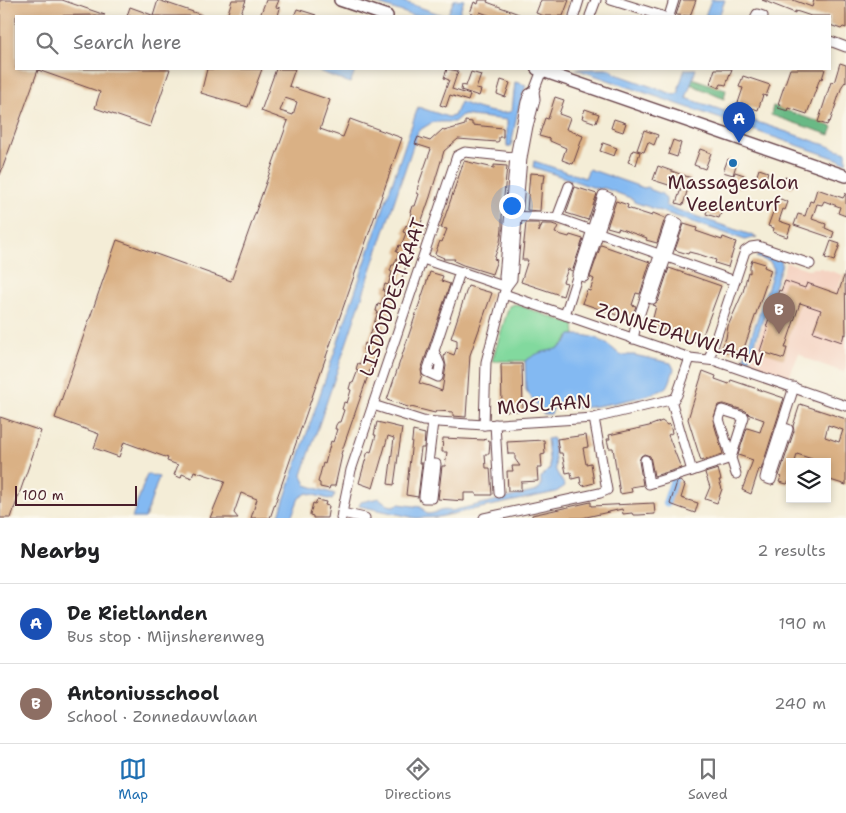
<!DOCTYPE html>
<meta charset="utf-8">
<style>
body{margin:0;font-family:"Shantell Sans",sans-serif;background:#f2f2f2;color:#202124}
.controls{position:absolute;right:15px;bottom:15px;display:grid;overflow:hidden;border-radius:0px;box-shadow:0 2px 8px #0003}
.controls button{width:45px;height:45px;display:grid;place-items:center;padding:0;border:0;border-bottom:1px solid #e0e0e0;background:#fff;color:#202124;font:25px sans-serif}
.scale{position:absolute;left:15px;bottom:12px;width:122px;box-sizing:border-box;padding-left:5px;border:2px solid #4a1f2b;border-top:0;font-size:14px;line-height:18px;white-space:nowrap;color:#4a1f2b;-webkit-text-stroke:4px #fbf7ec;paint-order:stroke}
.you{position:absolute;left:511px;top:205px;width:18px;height:18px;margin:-12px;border:4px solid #fff;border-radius:50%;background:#1a73e8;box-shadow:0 0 0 8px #1a73e833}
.badge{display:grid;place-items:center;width:32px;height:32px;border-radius:50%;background:#1f6fb2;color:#fff;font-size:16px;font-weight:700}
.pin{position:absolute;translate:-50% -41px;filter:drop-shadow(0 1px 2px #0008)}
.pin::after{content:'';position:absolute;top:26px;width:18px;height:15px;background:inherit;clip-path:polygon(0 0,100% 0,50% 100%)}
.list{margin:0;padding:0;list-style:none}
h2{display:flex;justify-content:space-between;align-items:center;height:65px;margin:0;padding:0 20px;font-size:21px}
h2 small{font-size:16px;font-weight:400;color:#757577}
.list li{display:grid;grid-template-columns:32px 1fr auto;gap:15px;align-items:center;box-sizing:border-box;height:80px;padding:0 20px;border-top:1px solid #e0e0e0}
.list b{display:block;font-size:19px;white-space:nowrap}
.list p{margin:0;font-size:16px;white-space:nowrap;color:#757577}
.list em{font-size:16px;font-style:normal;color:#757577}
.icon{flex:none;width:28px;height:28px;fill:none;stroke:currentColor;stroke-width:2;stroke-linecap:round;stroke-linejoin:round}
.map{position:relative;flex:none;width:846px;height:518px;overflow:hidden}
.search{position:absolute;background:#fff;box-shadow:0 2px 8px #0003;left:15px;right:15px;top:15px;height:55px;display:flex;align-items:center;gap:12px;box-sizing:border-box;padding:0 18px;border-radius:0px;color:#757577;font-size:19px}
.sheet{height:225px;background:#fff}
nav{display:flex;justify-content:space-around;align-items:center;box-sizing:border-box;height:70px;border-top:1px solid #e0e0e0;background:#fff;font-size:14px;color:#757577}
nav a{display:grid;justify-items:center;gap:2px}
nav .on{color:#1f6fb2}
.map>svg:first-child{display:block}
.built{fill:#f5d3c2}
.green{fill:#82d99e;stroke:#667c64}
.forest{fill:#69b985;stroke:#5a6c58}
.water{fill:#83b9f2;stroke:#666c8e}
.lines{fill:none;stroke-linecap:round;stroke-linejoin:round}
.canal{stroke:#83b9f2;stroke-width:9}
.building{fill:#dab185;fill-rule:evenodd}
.minor-casing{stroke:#643e45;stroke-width:11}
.tertiary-casing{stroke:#643e45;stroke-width:14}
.minor{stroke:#fff;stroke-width:9}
.tertiary{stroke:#fff;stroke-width:11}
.poi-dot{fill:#1f6fb2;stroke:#fbf7ec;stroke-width:2}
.labels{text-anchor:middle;stroke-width:4;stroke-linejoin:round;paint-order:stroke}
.poi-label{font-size:19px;fill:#4a1f2b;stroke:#fbf7ec}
.street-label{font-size:19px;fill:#4a1f2b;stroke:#fbf7ec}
</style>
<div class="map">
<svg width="846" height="518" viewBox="0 0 846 518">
<rect width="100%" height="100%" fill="#fbf7ec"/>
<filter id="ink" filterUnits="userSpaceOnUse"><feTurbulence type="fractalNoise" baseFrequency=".02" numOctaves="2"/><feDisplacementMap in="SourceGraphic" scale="10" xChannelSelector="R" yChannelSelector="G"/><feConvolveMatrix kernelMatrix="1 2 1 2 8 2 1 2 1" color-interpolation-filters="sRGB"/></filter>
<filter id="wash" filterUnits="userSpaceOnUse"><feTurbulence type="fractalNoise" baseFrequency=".0096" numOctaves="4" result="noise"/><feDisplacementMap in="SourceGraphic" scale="20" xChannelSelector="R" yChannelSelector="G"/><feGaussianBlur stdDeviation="1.12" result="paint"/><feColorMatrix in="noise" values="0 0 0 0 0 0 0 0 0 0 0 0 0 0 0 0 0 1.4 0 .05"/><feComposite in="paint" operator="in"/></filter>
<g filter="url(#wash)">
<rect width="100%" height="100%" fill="#f4edd7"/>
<!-- built -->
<path class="built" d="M 786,262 L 811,270 L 812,268 L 821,268 L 843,275 L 839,287 L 846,289 L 846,373 L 807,359 L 799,353 L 789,377 L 750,363 Z"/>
<!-- green -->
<path class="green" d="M 515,304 L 574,325 L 575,335 L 570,335 L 561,347 L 554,351 L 543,352 L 525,361 L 492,361 L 509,306 Z"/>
<!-- forest -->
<g class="forest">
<path d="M 692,78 L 726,90 L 724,99 L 690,84 Z"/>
<path d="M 773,106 L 833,127 L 830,135 L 771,115 Z"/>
</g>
<!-- water -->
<g class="water">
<path d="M 367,0 L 399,0 L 445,16 L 414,16 Z"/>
<path d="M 454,0 L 464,0 L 459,14 L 461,16 L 447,16 Z"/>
<path d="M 711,0 L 725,0 L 719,16 L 705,16 Z"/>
<path d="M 313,69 L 356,69 L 350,83 Z"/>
<path d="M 576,69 L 611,69 L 616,74 L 675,95 L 679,92 L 679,87 L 685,69 L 696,69 L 686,98 L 846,152 L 846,162 Z"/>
<path d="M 515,82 L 526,85 L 517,114 L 511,147 L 507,147 L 507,120 L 462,115 L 454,122 L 433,122 L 418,131 L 302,475 L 306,485 L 335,494 L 332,500 L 307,493 L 299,498 L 291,518 L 278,518 L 418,107 L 448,117 L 454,116 L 460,102 C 474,107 499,117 512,111 Z"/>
<path d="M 534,161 L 585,178 L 589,169 L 644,188 L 648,187 L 649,189 L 662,194 L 666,199 L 666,206 L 757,237 L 745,240 L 634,202 L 633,199 L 604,188 L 598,189 L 533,167 Z"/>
<path d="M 760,254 L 781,260 L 782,264 L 749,360 L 744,358 L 774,269 L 770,262 L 756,257 Z"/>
<path d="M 570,335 C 593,334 604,340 620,355 L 634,355 L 671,363 L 674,369 C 672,375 670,383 667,387 C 660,395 589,409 577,408 C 569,408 563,403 555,405 L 551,414 L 543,414 L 526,390 L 525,361 C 530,358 537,353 543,352 C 557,349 563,349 570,335 Z"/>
<path d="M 553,438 L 556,471 L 565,486 L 556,492 L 438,517 L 416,518 L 359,506 L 361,502 L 379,498 L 388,505 L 393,506 L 399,504 L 421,507 L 427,514 C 437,514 440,508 451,511 L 537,491 L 541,486 L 541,477 L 550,468 L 547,439 Z"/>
<path d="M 147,474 L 159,477 L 145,518 L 132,518 Z"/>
</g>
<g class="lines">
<!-- canal -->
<path class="canal" d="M 667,502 L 674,481"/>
</g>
<g id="blocks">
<!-- building -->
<g class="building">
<path d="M 0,0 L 62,0 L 105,15 L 16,16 L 16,69 L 170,69 L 150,127 L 95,108 L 100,92 L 38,70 L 0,175 Z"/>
<path d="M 158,0 L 202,15 L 202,16 L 153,16 Z"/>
<path d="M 232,0 L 246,0 L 240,16 L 227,16 Z"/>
<path d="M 266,0 L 279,0 L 276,7 L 280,8 L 278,16 L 260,16 Z"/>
<path d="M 479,0 L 488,0 L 487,2 L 524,16 L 491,16 L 480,12 L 478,16 L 470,13 L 474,2 L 478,4 Z"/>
<path d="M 541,0 L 569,0 L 563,16 L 544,16 L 536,13 Z"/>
<path d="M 681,0 L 696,0 L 690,16 L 676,15 Z"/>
<path d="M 762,0 L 793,0 L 812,7 L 814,0 L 843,0 L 846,1 L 846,28 L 843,27 L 841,29 L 830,25 L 830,16 L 811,16 L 799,12 L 795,11 L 795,13 Z"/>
<path d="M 130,7 L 152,15 L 152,16 L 127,16 Z"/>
<path d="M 297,9 L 316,15 L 316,16 L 294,16 Z"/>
<path d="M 840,63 L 846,65 L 846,83 L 845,82 L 842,86 L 830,122 L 829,121 L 827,125 L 818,122 L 831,82 L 834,83 Z"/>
<path d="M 207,69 L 262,69 L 248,107 L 201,93 Z"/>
<path d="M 276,69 L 295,69 L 289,86 L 330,100 L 320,129 L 343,137 L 350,119 L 402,138 L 270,518 L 251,518 L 257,499 L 241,493 L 234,513 L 238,518 L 210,518 L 225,481 L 194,471 L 192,478 L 182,474 L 181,478 L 174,475 L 178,465 L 167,461 L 168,458 L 124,442 L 119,457 L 94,448 L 99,434 L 55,418 L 117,240 L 231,281 L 288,121 L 261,111 ZM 285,98 L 297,102 L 293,115 L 280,111 Z"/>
<path d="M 447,69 L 458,71 L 452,89 L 470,95 L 468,101 L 450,95 L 446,107 L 440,105 L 449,80 L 444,78 Z"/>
<path d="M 715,69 L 732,69 L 726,85 L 721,84 L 719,88 L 710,84 Z"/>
<path d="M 790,69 L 825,69 L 822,79 L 820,78 L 807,114 L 789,108 L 788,111 L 778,108 L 780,104 L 778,104 Z"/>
<path d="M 471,72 L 481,75 L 476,89 L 481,90 L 479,96 L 461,90 L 462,85 L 466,86 Z"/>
<path d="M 743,76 L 770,85 L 766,96 L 763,95 L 758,110 L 738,103 L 743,88 L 739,87 Z"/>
<path d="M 501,80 L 510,83 L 505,97 L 497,94 Z"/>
<path d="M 555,97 L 564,100 L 559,114 L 570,118 L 566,129 L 583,136 L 573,164 L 562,160 L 566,148 L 550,141 L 550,139 L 539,136 L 545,118 L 548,119 Z"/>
<path d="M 585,109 L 599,114 L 596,123 L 582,118 Z"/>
<path d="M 614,119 L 626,123 L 623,132 L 611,128 Z"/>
<path d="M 465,121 L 472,122 L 472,125 L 503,128 L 503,137 L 499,137 L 499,141 L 497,142 L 458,139 L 444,151 L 430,197 L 346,439 L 341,454 L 342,455 L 335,486 L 330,486 L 329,489 L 320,487 L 320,483 L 318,482 L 323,463 L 325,464 L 331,441 L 333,442 L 335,436 L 337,429 L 335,429 L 336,425 L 338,422 L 340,422 L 344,410 L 342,409 L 343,406 L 344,402 L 347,403 L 349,397 L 351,390 L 349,389 L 351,382 L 353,383 L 358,370 L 356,370 L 357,366 L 358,363 L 360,364 L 365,351 L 363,350 L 365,343 L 367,344 L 378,312 L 376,311 L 377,307 L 378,304 L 381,305 L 385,292 L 383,291 L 385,284 L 388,285 L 392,272 L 390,271 L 392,265 L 394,265 L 399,253 L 396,252 L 398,248 L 399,245 L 401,246 L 406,233 L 403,232 L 406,225 L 408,226 L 412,213 L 410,212 L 412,206 L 415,206 L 419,194 L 417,193 L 418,186 L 431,149 L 415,144 L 418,137 L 430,141 L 443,129 L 444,131 L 465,125 Z"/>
<path d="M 644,130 L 658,135 L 654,145 L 648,142 L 644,152 L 637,150 Z"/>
<path d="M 673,140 L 681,143 L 677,157 L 668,154 Z"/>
<path d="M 603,143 L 617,148 L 614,156 L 600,151 Z"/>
<path d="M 700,149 L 711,153 L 705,169 L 694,165 Z"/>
<path d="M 633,150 L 640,152 L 636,165 L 628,162 Z"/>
<path d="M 728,159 L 737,162 L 733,175 L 723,172 Z"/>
<path d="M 464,161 L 494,168 L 494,165 L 507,166 L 502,216 L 502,229 L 500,242 L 494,259 L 497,260 L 492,274 L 463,265 L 454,261 L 455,259 L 443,259 L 444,258 L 435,254 L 440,241 L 442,242 L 447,229 L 441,228 Z"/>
<path d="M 658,166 L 691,178 L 683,205 L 676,203 L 681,189 L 653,180 Z"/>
<path d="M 759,169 L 768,172 L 764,185 L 755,181 Z"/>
<path d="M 735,172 L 744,175 L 740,188 L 730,185 Z"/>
<path d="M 530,173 L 545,174 L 544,182 L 542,182 L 540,211 L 527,210 Z"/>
<path d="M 785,177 L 794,180 L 792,188 L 782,185 Z"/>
<path d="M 575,187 L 597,194 L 588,220 L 566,213 Z"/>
<path d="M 817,189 L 843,198 L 846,193 L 846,216 L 838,213 L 840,207 L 824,201 L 822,205 L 817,204 L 812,219 L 826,224 L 825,228 L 834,232 L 832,238 L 794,225 L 798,214 L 805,216 L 810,201 L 813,202 Z"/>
<path d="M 778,198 L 788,202 L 785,210 L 783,209 L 779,221 L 791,225 L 787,237 L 773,232 L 774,228 L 768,226 Z"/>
<path d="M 616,201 L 628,205 L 627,208 L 652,216 L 653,213 L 665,218 L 657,243 L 646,240 L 647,238 L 618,228 L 618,230 L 607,227 Z"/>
<path d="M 708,206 L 722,211 L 719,218 L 706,214 Z"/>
<path d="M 526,223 L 539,223 L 539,232 L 542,224 L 552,224 L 558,226 L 555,233 L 569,237 L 570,235 L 583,239 L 573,269 L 572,271 L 568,269 L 563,282 L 567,283 L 563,296 L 521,282 L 528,260 L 522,260 Z"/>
<path d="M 684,224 L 697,228 L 696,231 L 722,240 L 723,237 L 736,242 L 728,267 L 715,263 L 716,260 L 701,255 L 689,252 L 688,254 L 675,250 Z"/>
<path d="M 831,241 L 840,244 L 834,261 L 825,258 Z"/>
<path d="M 601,245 L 650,262 L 640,294 L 636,293 L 632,305 L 636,306 L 631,320 L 582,303 L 587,290 L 590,291 L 594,279 L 590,277 Z"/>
<path d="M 752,260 L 765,264 L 764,267 L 771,270 L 742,354 L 733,351 L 732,354 L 721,350 L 726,338 L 728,326 L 743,292 L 748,272 L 750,273 L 750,266 Z"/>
<path d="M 669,268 L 721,286 L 700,343 L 651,326 L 656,306 L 653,305 L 658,301 Z"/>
<path d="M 430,272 L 443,276 L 441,281 L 450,284 L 421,370 L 422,375 L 419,383 L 429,386 L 442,391 L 446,366 L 444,357 L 446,352 L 454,355 L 457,346 L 457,340 L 451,338 L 468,286 L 492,293 L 470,355 L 466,417 L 453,416 L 453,412 L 436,411 L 435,413 L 411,407 L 411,408 L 387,400 Z"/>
<path d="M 845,273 L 846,335 L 844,334 L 842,342 L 813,332 L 821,310 L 800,303 L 785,348 L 787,348 L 784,359 L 760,351 L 768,327 L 766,327 L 779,290 L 781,291 L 785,281 L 805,288 L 807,283 L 838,294 Z"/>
<path d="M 501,364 L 522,364 L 523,411 L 503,411 L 502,405 Z"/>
<path d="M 703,371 L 716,376 L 715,379 L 729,384 L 731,380 L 784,398 L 761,470 L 759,469 L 751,494 L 742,490 L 753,460 L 738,455 L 747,428 L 760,432 L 764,420 L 750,415 L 746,411 L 724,404 L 718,405 L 713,420 L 723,454 L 701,461 L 688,419 Z"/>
<path d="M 800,404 L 846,419 L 846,485 L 827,479 L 827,462 L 811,462 L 812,459 L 797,454 L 795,462 L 790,462 L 790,480 L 787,484 L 779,482 L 781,477 L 779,476 L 794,431 L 793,426 ZM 828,425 L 843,430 L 839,442 L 825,437 Z"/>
<path d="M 0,417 L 41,431 L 11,518 L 0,518 Z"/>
<path d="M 662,421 L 667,425 L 670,424 L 672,433 L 668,435 L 681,468 L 654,476 L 650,456 L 644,454 L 641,456 L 639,461 L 643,485 L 631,487 L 632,492 L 620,494 L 613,448 L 609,448 L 607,439 L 610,439 L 609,435 L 649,426 Z"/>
<path d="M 377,422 L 402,428 L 394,485 L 388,484 L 394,438 L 388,436 L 373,488 L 359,483 L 367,454 L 369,451 L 371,452 L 376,435 L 374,435 Z"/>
<path d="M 413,431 L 425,434 L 424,448 L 421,448 L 419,463 L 422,463 L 418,497 L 406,495 Z"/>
<path d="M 586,435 L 588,447 L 583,448 L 586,464 L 591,463 L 594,483 L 583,486 L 581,484 L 580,477 L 572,479 L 571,472 L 566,473 L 562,453 L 559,453 L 557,439 Z"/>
<path d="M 443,438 L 484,440 L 485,439 L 490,441 L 489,454 L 485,454 L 486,468 L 490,468 L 492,495 L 476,495 L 476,493 L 464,493 L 464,501 L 438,499 L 442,466 L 445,466 L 447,452 L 442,452 Z"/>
<path d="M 544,440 L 545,454 L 541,455 L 542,468 L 537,468 L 538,481 L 521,482 L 521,489 L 520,491 L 508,491 L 507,471 L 513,471 L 512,466 L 520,466 L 515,459 L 515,454 L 508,454 L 507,442 Z"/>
<path d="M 718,469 L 721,480 L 719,480 L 722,489 L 717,503 L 705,499 L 710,487 L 705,473 Z"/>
<path d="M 680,481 L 685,485 L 681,498 L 698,503 L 695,513 L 670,504 L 677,482 Z"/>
<path d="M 317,500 L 326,502 L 325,505 L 329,506 L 327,518 L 313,518 L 313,516 L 310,515 L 313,503 L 315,504 Z"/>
<path d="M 591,502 L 591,506 L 654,503 L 655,514 L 639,515 L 633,515 L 632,513 L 623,514 L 622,509 L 582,518 L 532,518 L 532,515 Z"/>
</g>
</g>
</g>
<g filter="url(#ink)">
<use href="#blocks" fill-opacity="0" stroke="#643e45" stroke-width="1"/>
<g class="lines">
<defs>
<g id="minor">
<path d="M 611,0 L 662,16"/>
<path d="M 574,16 L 579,0"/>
<path d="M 590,16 L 596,0"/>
<path d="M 669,16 L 674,0"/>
<path d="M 756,16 L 757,14 L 763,16"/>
<path d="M 830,41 L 846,47"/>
<path d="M 510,216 L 557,218 L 735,281"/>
<path d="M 557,218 L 569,186"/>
<path d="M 423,259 L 506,287"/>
<path d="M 506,287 L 504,277 L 515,157 L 526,102 L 529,94 L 534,91"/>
<path d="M 504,294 L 690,358 L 716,361 L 846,406"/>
<path d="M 565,315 L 603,195 L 610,198 L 584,277 L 577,274"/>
<path d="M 633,339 L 636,325 L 671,220 L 678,223 L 652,299 L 645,297"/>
<path d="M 434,351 L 440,365 L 438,377 L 427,372 L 460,272"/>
<path d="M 709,359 L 745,251 L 751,247 L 758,246 L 810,264"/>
<path d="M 671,400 L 692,471 L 731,458 L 719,419 L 722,410 L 744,417 L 731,458 L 736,474"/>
<path d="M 373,405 L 423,421 L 484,425 L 594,418 L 674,399 L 677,395 L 690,358"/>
<path d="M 495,424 L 499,493"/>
<path d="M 484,425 L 486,362 L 506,287 L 512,279 L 522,158 L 528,126 L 535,100 L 534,91 L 542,70"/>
<path d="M 781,427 L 788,429 L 771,480 L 765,478 L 766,474 L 794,387"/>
<path d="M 645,460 L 649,484 L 692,471"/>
<path d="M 429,464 L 436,464 L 432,498 L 424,498 L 424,496 L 433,422"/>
<path d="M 342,513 L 365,518"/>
<path d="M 341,518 L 351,470 L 457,156 L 465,152 L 522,158"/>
<path d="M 484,518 L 600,493 L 607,490 L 594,418"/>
</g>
<g id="tertiary">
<path d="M 340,0 L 387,16"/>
<path d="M 537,69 L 846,176"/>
</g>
</defs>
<!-- minor casing -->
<use href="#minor" class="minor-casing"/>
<!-- tertiary casing -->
<use href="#tertiary" class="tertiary-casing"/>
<!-- minor -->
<use href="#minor" class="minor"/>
<!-- tertiary -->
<use href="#tertiary" class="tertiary"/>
</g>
</g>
<!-- markers -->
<circle class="poi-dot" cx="733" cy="163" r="5"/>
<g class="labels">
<!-- poi labels -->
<g class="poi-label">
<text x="733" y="189">Massagesalon<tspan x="733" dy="22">Veelenturf</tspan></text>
</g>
<!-- street labels -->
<g class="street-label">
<text transform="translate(392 297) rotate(-71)" y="7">LISDODDESTRAAT</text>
<text transform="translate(680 334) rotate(17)" y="7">ZONNEDAUWLAAN</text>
<text transform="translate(544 404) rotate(-4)" y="7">MOSLAAN</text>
</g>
</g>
</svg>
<div class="controls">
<button><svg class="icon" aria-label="layers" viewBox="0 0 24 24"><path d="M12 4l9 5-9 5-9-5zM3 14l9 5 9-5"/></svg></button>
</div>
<div class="scale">100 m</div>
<div class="you"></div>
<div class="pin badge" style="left:739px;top:143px;background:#1a4fb4">A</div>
<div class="pin badge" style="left:779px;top:334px;background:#8d6e63">B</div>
<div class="search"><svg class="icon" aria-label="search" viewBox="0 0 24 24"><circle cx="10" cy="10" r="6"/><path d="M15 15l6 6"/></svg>Search here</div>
</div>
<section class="sheet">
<h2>Nearby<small>2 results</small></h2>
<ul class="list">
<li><span class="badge" style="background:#1a4fb4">A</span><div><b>De Rietlanden</b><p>Bus stop · Mijnsherenweg</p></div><em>190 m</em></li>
<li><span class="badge" style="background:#8d6e63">B</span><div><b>Antoniusschool</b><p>School · Zonnedauwlaan</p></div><em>240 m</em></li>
</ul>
</section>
<nav>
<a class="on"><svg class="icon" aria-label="map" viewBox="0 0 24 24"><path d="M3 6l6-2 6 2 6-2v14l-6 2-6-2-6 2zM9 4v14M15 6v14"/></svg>Map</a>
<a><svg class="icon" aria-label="directions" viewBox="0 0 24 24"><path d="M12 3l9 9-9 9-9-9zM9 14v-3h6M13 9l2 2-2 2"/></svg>Directions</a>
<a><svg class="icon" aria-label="saved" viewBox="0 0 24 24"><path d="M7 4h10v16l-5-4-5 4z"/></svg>Saved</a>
</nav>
